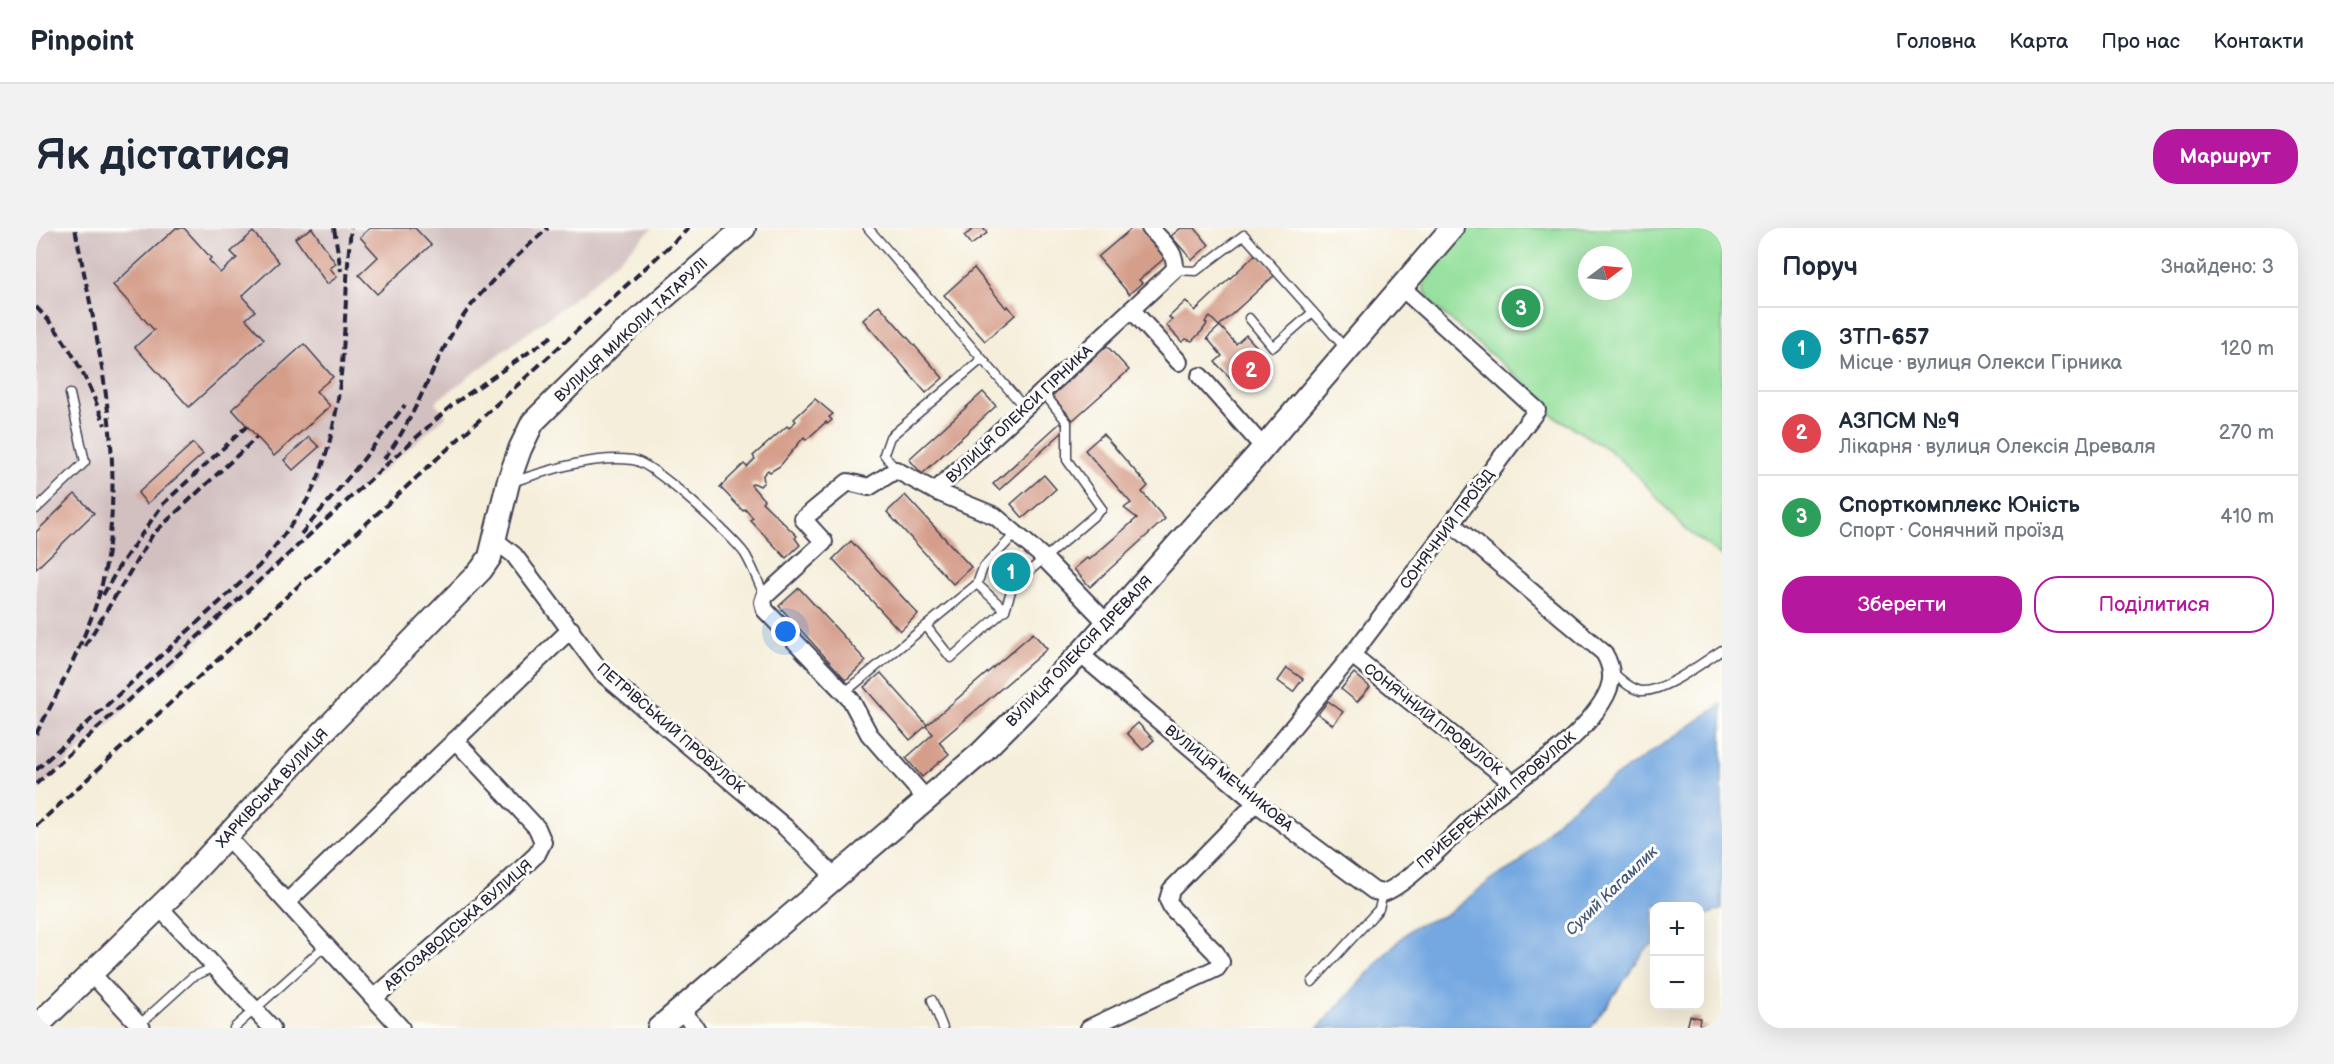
<!DOCTYPE html>
<html lang="uk">
<meta charset="utf-8">
<style>
body{margin:0;font-family:"Balsamiq Sans",sans-serif;background:#f2f2f3;color:#1f2937}
.controls{position:absolute;right:18px;bottom:18px;display:grid;overflow:hidden;border-radius:12px;box-shadow:0 6px 24px #0002}
.controls button{width:54px;height:54px;display:grid;place-items:center;padding:0;border:0;border-bottom:2px solid #e0e1e3;background:#fff;color:#1f2937;font:30px sans-serif}
.compass{position:absolute;left:1542px;top:18px;width:54px;height:54px;border-radius:50%;background:#fff;box-shadow:0 6px 24px #0002;rotate:74deg}
.you{position:absolute;left:750px;top:404px;width:21px;height:21px;margin:-15px;border:4px solid #fff;border-radius:50%;background:#1a73e8;box-shadow:0 0 0 9px #1a73e833}
.badge{display:grid;place-items:center;width:39px;height:39px;border-radius:50%;background:#b5179e;color:#fff;font-size:20px;font-weight:700}
.pin{position:absolute;translate:-50% -50%;border:3px solid #fff;box-shadow:0 2px 6px #0006}
.list{margin:0;padding:0;list-style:none}
h2{display:flex;justify-content:space-between;align-items:center;height:78px;margin:0;padding:0 24px;font-size:26px}
h2 small{font-size:20px;font-weight:400;color:#747a83}
.list li{display:grid;grid-template-columns:39px 1fr auto;gap:18px;align-items:center;box-sizing:border-box;height:84px;padding:0 24px;border-top:2px solid #e0e1e3}
.list b{display:block;font-size:22px;white-space:nowrap}
.list p{margin:0;font-size:20px;white-space:nowrap;color:#747a83}
.list em{font-size:20px;font-style:normal;color:#747a83}
.actions{display:flex;gap:12px;padding:18px 24px}
.actions a{flex:1;padding:14px 0;border:2px solid #b5179e;border-radius:24px;text-align:center;font-size:21px;color:#b5179e}
.actions .main{background:#b5179e;color:#fff}
.map{position:relative;flex:none;width:1686px;height:800px;overflow:hidden;border-radius:24px}
header{display:flex;align-items:center;gap:36px;box-sizing:border-box;height:84px;padding:0 30px;background:#fff;border-bottom:2px solid #e0e1e3}
header strong{font-size:28px}
nav{display:flex;gap:33px;margin-inline-start:auto;font-size:21px}
.intro{display:flex;align-items:center;justify-content:space-between;box-sizing:border-box;height:144px;padding:0 36px}
h1{margin:0;font-size:42px}
.button{padding:15px 27px;border-radius:24px;background:#b5179e;color:#fff;font-size:21px;font-weight:700}
main{display:flex;gap:36px;padding:0 36px}
aside{flex:1;background:#fff;border-radius:24px;box-shadow:0 6px 24px #0002}
.map>svg:first-child{display:block}
.industrial{fill:#d2bfc0}
.green{fill:#94e09c;stroke:#5b816c;stroke-width:1.5;fill-rule:evenodd}
.water{fill:#74a8e1;stroke:#4b658e;stroke-width:1.5}
.building{fill:#d59e8b}
.lines{fill:none;stroke-linecap:round;stroke-linejoin:round}
.lane-casing{stroke:#424153;stroke-width:11}
.street-casing{stroke:#424153;stroke-width:20}
.secondary-casing{stroke:#424153;stroke-width:26}
.lane{stroke:#fff;stroke-width:8}
.street{stroke:#fff;stroke-width:16}
.secondary{stroke:#fff;stroke-width:22}
.rail{stroke:#22223b;stroke-width:4;stroke-dasharray:9 4.5;stroke-linecap:butt}
.labels{text-anchor:middle;stroke-width:6;stroke-linejoin:round;paint-order:stroke}
.street-label{font-size:15px;fill:#22223b;stroke:#fdfcf7}
.water-label{font-size:16px;font-style:italic;fill:#43587d;stroke:#fdfcf7}
</style>
<header>
<strong>Pinpoint</strong>
<nav><a>Головна</a><a>Карта</a><a>Про нас</a><a>Контакти</a></nav>
</header>
<div class="intro"><h1>Як дістатися</h1><a class="button">Маршрут</a></div>
<main>
<div class="map">
<svg width="1686" height="800" viewBox="0 0 1686 800">
<rect width="100%" height="100%" fill="#fdfcf7"/>
<filter id="ink" filterUnits="userSpaceOnUse"><feTurbulence type="fractalNoise" baseFrequency=".0167" numOctaves="2"/><feDisplacementMap in="SourceGraphic" scale="12" xChannelSelector="R" yChannelSelector="G"/><feConvolveMatrix kernelMatrix="1 2 1 2 8 2 1 2 1" color-interpolation-filters="sRGB"/></filter>
<filter id="wash" filterUnits="userSpaceOnUse"><feTurbulence type="fractalNoise" baseFrequency=".008" numOctaves="4" result="noise"/><feDisplacementMap in="SourceGraphic" scale="24" xChannelSelector="R" yChannelSelector="G"/><feGaussianBlur stdDeviation="1.35" result="paint"/><feColorMatrix in="noise" values="0 0 0 0 0 0 0 0 0 0 0 0 0 0 0 0 0 1.4 0 .05"/><feComposite in="paint" operator="in"/></filter>
<g filter="url(#wash)">
<rect width="100%" height="100%" fill="#f5eeda"/>
<!-- industrial -->
<path class="industrial" d="M 0,0 L 617,0 L 544,66 L 399,174 L 410,188 L 326,260 L 0,564 Z"/>
<!-- green -->
<path class="green" d="M 1432,0 L 1686,0 L 1686,328 L 1649,301 L 1601,247 L 1573,222 L 1502,178 L 1500,165 L 1397,77 L 1388,61 L 1388,49 ZM 1551,27 L 1587,27 L 1587,63 L 1551,63 Z"/>
<!-- water -->
<path class="water" d="M 1686,476 L 1686,681 L 1664,690 L 1664,678 L 1618,678 L 1618,715 L 1610,721 L 1555,800 L 1282,800 L 1352,723 L 1377,699 L 1412,686 L 1456,651 L 1482,636 L 1525,589 L 1555,565 Z"/>
<g id="blocks">
<!-- building -->
<g class="building">
<path d="M 140,0 L 148,0 L 175,30 L 173,32 L 184,45 L 201,30 L 195,24 L 217,4 L 243,34 L 206,68 L 219,83 L 210,91 L 228,111 L 153,179 L 99,119 L 118,102 L 77,57 Z"/>
<path d="M 276,0 L 300,36 L 294,40 L 301,49 L 291,56 L 259,10 Z"/>
<path d="M 334,0 L 379,0 L 395,17 L 341,66 L 323,47 L 342,29 L 324,9 Z"/>
<path d="M 939,0 L 947,0 L 951,5 L 935,17 L 928,8 Z"/>
<path d="M 1096,0 L 1105,0 L 1130,29 L 1103,52 L 1106,55 L 1093,66 L 1062,29 Z"/>
<path d="M 1145,0 L 1159,0 L 1173,17 L 1156,32 L 1135,8 Z"/>
<path d="M 1222,24 L 1241,45 L 1183,98 L 1174,89 L 1169,94 L 1171,96 L 1166,103 L 1156,113 L 1150,111 L 1146,114 L 1130,97 L 1136,92 L 1133,89 L 1150,73 L 1159,83 Z"/>
<path d="M 938,40 L 970,80 L 972,78 L 979,87 L 949,113 L 908,67 Z"/>
<path d="M 843,77 L 907,150 L 890,165 L 827,92 Z"/>
<path d="M 1184,98 L 1200,116 L 1210,107 L 1231,130 L 1201,157 L 1179,134 L 1186,128 L 1171,110 Z"/>
<path d="M 268,116 L 297,149 L 280,163 L 294,178 L 238,228 L 196,181 Z"/>
<path d="M 1071,118 L 1093,142 L 1037,192 L 1016,168 Z"/>
<path d="M 947,164 L 960,178 L 886,246 L 873,231 Z"/>
<path d="M 779,171 L 797,186 L 793,189 L 796,192 L 791,196 L 790,194 L 770,212 L 768,209 L 744,238 L 734,244 L 732,242 L 727,247 L 728,254 L 724,258 L 718,255 L 715,257 L 728,272 L 726,274 L 761,308 L 759,310 L 764,317 L 750,330 L 714,292 L 717,290 L 709,281 L 707,283 L 684,259 L 708,236 L 711,239 L 719,231 L 717,228 L 751,198 L 753,200 L 760,193 L 758,191 Z"/>
<path d="M 1024,195 L 1030,201 L 963,262 L 957,256 Z"/>
<path d="M 1067,206 L 1112,258 L 1106,264 L 1129,291 L 1054,359 L 1038,341 L 1051,330 L 1053,332 L 1101,290 L 1088,280 L 1095,275 L 1049,222 Z"/>
<path d="M 273,209 L 283,219 L 257,242 L 248,232 Z"/>
<path d="M 157,215 L 167,226 L 111,276 L 102,265 Z"/>
<path d="M 1008,247 L 1020,261 L 987,290 L 975,276 Z"/>
<path d="M 39,266 L 58,285 L 0,341 L 0,304 Z"/>
<path d="M 869,267 L 935,339 L 917,356 L 851,284 Z"/>
<path d="M 815,313 L 882,386 L 864,403 L 797,331 Z"/>
<path d="M 978,332 L 987,343 L 972,356 L 963,345 Z"/>
<path d="M 763,360 L 830,433 L 810,452 L 743,378 Z"/>
<path d="M 997,405 L 1011,421 L 903,514 L 913,526 L 886,549 L 870,530 L 897,506 L 890,498 L 874,512 L 828,459 L 845,445 L 891,497 Z"/>
<path d="M 1251,440 L 1267,451 L 1257,464 L 1242,453 Z"/>
<path d="M 1318,445 L 1334,459 L 1321,474 L 1305,461 Z"/>
<path d="M 1292,473 L 1307,484 L 1297,497 L 1282,486 Z"/>
<path d="M 1102,495 L 1118,512 L 1107,522 L 1091,505 Z"/>
<path d="M 1654,788 L 1664,790 L 1663,796 L 1673,800 L 1651,800 Z"/>
</g>
</g>
</g>
<g filter="url(#ink)">
<use href="#blocks" fill-opacity="0" stroke="#424153" stroke-width="1.5"/>
<g class="lines">
<defs>
<g id="lane">
<path d="M 832,0 L 988,179"/>
<path d="M 1138,42 L 1160,43 L 1208,7 L 1311,122"/>
<path d="M 1213,90 L 1237,119 L 1277,84"/>
<path d="M 860,242 L 848,226 L 854,209 L 946,131"/>
<path d="M 476,254 C 514,242 557,227 597,232 C 618,235 695,307 709,326 C 717,339 722,355 729,368"/>
<path d="M 0,281 L 49,234 L 34,166"/>
<path d="M 941,356 L 969,382"/>
<path d="M 890,398 L 915,430 L 969,382 L 977,357 L 1066,281 L 1031,232 L 1031,194 L 1006,163"/>
<path d="M 1577,445 C 1586,452 1594,461 1605,463 C 1627,465 1667,434 1686,422"/>
<path d="M 808,465 L 941,356 L 947,340 L 980,305"/>
<path d="M 1276,754 L 1343,681 L 1347,665"/>
<path d="M 896,772 L 907,800"/>
<path d="M 103,797 L 156,749 L 179,739"/>
<path d="M 198,800 L 290,717"/>
</g>
<g id="street">
<path d="M 1096,82 L 1143,134"/>
<path d="M 1164,148 L 1228,220"/>
<path d="M 459,312 L 478,327 L 566,445 L 749,599 L 800,650"/>
<path d="M 1072,396 L 1007,329 L 959,288 L 899,263 L 1138,42 C 1143,26 1124,11 1114,0"/>
<path d="M 1044,426 L 1220,575 L 1338,663 L 1347,665 C 1376,655 1428,594 1455,572 C 1491,544 1532,521 1560,483 C 1575,463 1581,447 1568,425 L 1416,296"/>
<path d="M 1316,427 L 1478,556"/>
<path d="M 1205,562 L 1316,427 L 1501,182 L 1365,59"/>
<path d="M 891,572 L 833,506 L 815,472 L 729,382 L 727,374 L 729,368 L 788,314 L 767,291 L 812,254 L 833,259 L 860,242 L 899,263"/>
<path d="M 191,609 L 365,800"/>
<path d="M 251,674 L 535,401"/>
<path d="M 124,680 L 236,800"/>
<path d="M 56,746 L 106,800"/>
<path d="M 338,770 L 467,658 L 501,626 L 507,614 L 501,600 L 419,512"/>
<path d="M 645,783 L 660,800"/>
<path d="M 1053,800 L 1181,740 L 1185,734 L 1180,725 L 1136,680 L 1132,672 L 1135,662 L 1220,575"/>
</g>
<g id="secondary">
<path d="M 0,799 L 143,660 L 286,505 L 445,342 L 454,329 L 472,255 L 484,221 L 497,194 L 585,107 L 708,0"/>
<path d="M 623,800 L 945,525 L 1044,426 L 1223,225 L 1416,0"/>
</g>
</defs>
<!-- lane casing -->
<use href="#lane" class="lane-casing"/>
<!-- street casing -->
<use href="#street" class="street-casing"/>
<!-- secondary casing -->
<use href="#secondary" class="secondary-casing"/>
<!-- lane -->
<use href="#lane" class="lane"/>
<!-- street -->
<use href="#street" class="street"/>
<!-- secondary -->
<use href="#secondary" class="secondary"/>
<!-- rail -->
<g class="rail">
<path d="M 298,0 L 305,43"/>
<path d="M 0,79 C 34,113 52,153 69,197"/>
<path d="M 348,231 C 384,185 398,125 434,79 C 456,51 485,24 512,0"/>
<path d="M 265,306 L 323,237 L 369,177"/>
<path d="M 67,367 L 84,337 L 127,276 L 211,198"/>
<path d="M 49,418 L 117,306 L 221,209"/>
<path d="M 0,506 C 22,465 55,401 66,356 C 93,237 62,117 39,0"/>
<path d="M 0,542 L 223,338 C 245,311 268,283 282,250 C 313,170 306,84 315,0"/>
<path d="M 0,556 L 416,177 L 518,107"/>
<path d="M 0,598 L 653,0"/>
</g>
</g>
</g>
<g class="labels">
<!-- street labels -->
<g class="street-label">
<text transform="translate(595 102) rotate(-43)" y="5">ВУЛИЦЯ МИКОЛИ ТАТАРУЛІ</text>
<text transform="translate(983 186) rotate(-43)" y="5">ВУЛИЦЯ ОЛЕКСИ ГІРНИКА</text>
<text transform="translate(1411 301) rotate(-53)" y="5">СОНЯЧНИЙ ПРОЇЗД</text>
<text transform="translate(1043 423) rotate(-46)" y="5">ВУЛИЦЯ ОЛЕКСІЯ ДРЕВАЛЯ</text>
<text transform="translate(1397 491) rotate(38)" y="5">СОНЯЧНИЙ ПРОВУЛОК</text>
<text transform="translate(635 500) rotate(41)" y="5">ПЕТРІВСЬКИЙ ПРОВУЛОК</text>
<text transform="translate(1193 550) rotate(39)" y="5">ВУЛИЦЯ МЕЧНИКОВА</text>
<text transform="translate(236 560) rotate(-47)" y="5">ХАРКІВСЬКА ВУЛИЦЯ</text>
<text transform="translate(1460 572) rotate(-40)" y="5">ПРИБЕРЕЖНИЙ ПРОВУЛОК</text>
<text transform="translate(422 697) rotate(-41)" y="5">АВТОЗАВОДСЬКА ВУЛИЦЯ</text>
</g>
<!-- water labels -->
<g class="water-label">
<text transform="translate(1575 662) rotate(-44)" y="6">Сухий Кагамлик</text>
</g>
</g>
</svg>
<div class="controls">
<button>+</button>
<button>−</button>
</div>
<svg class="compass" viewBox="-18 -18 36 36"><path d="M0-13l5 13h-10z" fill="#e53935"/><path d="M0 13l5-13h-10z" fill="#747a83"/></svg>
<div class="you"></div>
<div class="pin badge" style="left:975px;top:344px;background:#0f9aa8">1</div>
<div class="pin badge" style="left:1215px;top:142px;background:#e0444e">2</div>
<div class="pin badge" style="left:1485px;top:80px;background:#2e9e5b">3</div>
</div>
<aside>
<h2>Поруч<small>Знайдено: 3</small></h2>
<ul class="list">
<li><span class="badge" style="background:#0f9aa8">1</span><div><b>ЗТП-657</b><p>Місце · вулиця Олекси Гірника</p></div><em>120 m</em></li>
<li><span class="badge" style="background:#e0444e">2</span><div><b>АЗПСМ №9</b><p>Лікарня · вулиця Олексія Древаля</p></div><em>270 m</em></li>
<li><span class="badge" style="background:#2e9e5b">3</span><div><b>Cпорткомплекс Юність</b><p>Спорт · Сонячний проїзд</p></div><em>410 m</em></li>
</ul>
<div class="actions"><a class="main">Зберегти</a><a>Поділитися</a></div>
</aside>
</main>
